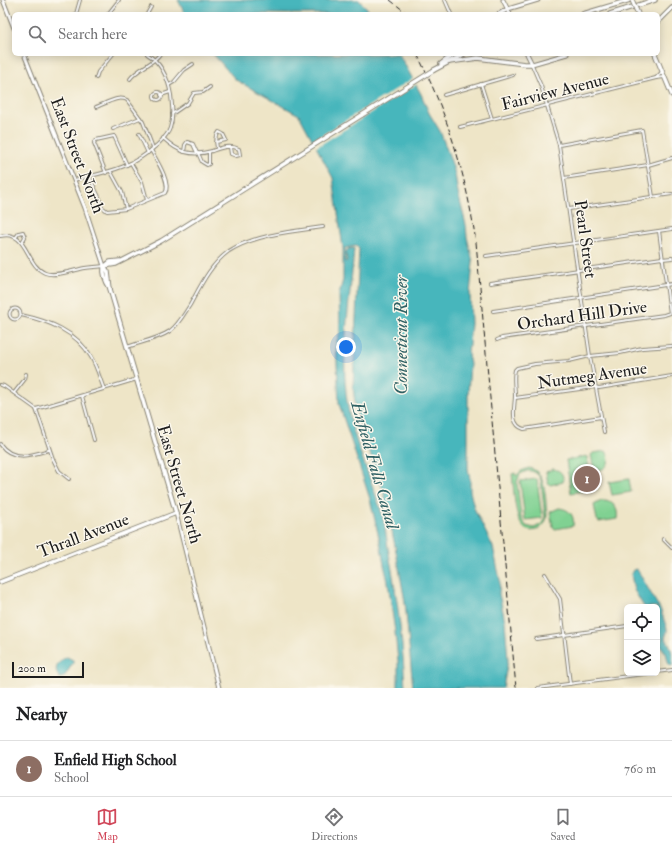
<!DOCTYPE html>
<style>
body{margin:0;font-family:"IM FELL Double Pica",serif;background:#f2f2f2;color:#202124}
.controls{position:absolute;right:12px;bottom:12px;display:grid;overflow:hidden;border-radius:6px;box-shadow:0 2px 10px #0003}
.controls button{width:36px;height:36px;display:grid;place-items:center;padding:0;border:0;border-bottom:1px solid #e0e0e0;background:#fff;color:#202124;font:20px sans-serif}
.scale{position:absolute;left:12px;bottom:10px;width:72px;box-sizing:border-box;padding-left:4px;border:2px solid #1c1c1c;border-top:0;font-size:11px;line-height:14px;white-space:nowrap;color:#1c1c1c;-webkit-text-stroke:3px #fbf7ec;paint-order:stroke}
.you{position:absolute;left:346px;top:347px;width:14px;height:14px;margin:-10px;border:3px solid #fff;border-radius:50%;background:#1a73e8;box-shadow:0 0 0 6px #1a73e833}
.badge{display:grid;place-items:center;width:26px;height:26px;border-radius:50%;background:#d1495b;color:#fff;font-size:13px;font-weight:700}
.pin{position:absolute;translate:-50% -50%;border:2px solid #fff;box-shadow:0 1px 4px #0006}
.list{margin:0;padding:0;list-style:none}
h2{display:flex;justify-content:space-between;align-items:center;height:52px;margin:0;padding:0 16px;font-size:17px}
h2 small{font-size:13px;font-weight:400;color:#757577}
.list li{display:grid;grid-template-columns:26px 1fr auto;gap:12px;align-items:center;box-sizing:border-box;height:56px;padding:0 16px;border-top:1px solid #e0e0e0}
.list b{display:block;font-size:15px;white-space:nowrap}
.list p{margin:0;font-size:13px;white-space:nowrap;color:#757577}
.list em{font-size:13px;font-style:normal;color:#757577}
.icon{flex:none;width:22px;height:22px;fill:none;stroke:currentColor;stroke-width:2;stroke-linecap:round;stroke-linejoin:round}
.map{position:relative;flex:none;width:672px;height:688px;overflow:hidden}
.search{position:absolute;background:#fff;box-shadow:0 2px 10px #0003;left:12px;right:12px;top:12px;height:44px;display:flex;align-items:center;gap:10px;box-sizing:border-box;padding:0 14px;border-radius:6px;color:#757577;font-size:15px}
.sheet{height:108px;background:#fff}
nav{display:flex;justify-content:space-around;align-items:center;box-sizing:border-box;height:56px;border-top:1px solid #e0e0e0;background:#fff;font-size:11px;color:#757577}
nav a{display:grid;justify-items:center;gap:2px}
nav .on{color:#d1495b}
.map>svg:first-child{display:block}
.green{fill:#80d192;stroke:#4e7657;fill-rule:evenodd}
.water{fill:#46b6bc;stroke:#31696c}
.pier{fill:#eee5c7}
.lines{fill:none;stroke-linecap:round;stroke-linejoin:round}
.street-casing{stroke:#858072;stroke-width:4}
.secondary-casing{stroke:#858072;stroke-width:5}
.primary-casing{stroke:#858072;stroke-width:5.5}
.street{stroke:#fff;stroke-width:2}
.secondary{stroke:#fff;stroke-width:3}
.primary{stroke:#fff;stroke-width:3.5}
.rail{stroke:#1c1c1c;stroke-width:1;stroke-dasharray:6 3;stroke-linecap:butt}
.primary-bridge-casing{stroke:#858072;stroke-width:5.5;stroke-linecap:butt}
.primary-bridge{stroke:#fff;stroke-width:3.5}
.labels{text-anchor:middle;stroke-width:3;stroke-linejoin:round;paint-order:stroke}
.street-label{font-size:17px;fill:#1c1c1c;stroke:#fbf7ec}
.water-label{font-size:18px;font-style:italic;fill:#2f6164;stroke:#fbf7ec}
</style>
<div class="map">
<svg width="672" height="688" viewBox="0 0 672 688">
<rect width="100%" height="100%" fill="#fbf7ec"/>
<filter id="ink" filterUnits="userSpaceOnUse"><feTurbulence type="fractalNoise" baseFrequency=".025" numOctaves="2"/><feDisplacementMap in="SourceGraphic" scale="8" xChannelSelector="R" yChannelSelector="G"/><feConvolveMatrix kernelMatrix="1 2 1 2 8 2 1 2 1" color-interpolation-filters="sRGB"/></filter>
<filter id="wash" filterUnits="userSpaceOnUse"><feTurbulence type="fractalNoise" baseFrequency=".012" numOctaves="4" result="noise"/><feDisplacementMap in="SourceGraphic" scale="16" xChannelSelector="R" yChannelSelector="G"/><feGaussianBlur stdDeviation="0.9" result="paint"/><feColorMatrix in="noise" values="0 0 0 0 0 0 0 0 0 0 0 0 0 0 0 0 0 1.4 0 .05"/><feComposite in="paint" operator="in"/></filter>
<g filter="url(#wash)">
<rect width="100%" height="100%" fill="#eee5c7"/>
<!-- green -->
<g class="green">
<path d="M 606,451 C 613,461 606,472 594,470 L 591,455 L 593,453 Z"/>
<path d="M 587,456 L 592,489 L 571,493 L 566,460 Z"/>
<path d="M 529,468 C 547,471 545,500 547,514 C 547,530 527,538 520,522 C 514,509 514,489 512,474 L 515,473 L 516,476 L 521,471 ZM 527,471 C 534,470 539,474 541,481 L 545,517 L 542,524 L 534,528 L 526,526 L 521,518 L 517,482 L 520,474 Z"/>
<path d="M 553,469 C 561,470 564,475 563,482 L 550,485 L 548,483 L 546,472 Z"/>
<path d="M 537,479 L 542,518 L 525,520 L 520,481 Z"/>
<path d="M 629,479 L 631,492 L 612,495 L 609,482 Z"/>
<path d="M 601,501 C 612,500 619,507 617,519 L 599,522 L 597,520 L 594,505 Z"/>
<path d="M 559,508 C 570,509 575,516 573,526 L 555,529 L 553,527 L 550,512 Z"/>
</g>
<!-- water -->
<g class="water">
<path d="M 178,0 L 359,0 L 367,8 L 370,14 L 185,14 Z"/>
<path d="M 213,54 L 399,54 L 421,94 L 429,113 L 440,131 L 450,158 L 455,174 L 458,193 L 466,225 L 467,237 L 473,262 L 470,294 L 471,324 L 468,354 L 470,364 L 468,394 L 468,469 L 470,479 L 470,491 L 474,508 L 493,547 L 500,580 L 499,594 L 505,621 L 508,660 L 503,688 L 413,688 L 405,602 L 395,546 L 383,490 L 358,420 L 355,404 L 353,387 L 359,249 L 356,246 L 345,248 L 345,262 L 347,261 L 346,252 L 348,249 L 354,248 C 351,295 341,347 346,393 C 350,435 370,474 382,514 C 386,529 387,544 390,559 C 398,602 403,645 405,688 L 398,688 L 398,661 L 395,632 L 388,582 L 384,565 L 380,542 L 370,499 L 339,404 L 336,344 L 340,332 L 339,294 L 343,280 L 343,248 L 333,178 L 299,115 L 236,80 Z"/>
<path d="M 636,569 L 638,571 L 661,611 L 667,629 L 667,632 L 665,638 C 672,645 672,656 672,666 L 669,665 L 666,653 L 660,645 L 662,638 C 654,632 657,617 657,607 L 644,607 L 634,590 L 631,574 L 633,570 Z"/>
<path d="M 67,657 L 73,660 L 73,663 L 64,677 L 60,678 C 52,670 58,661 67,657 Z"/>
</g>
<!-- pier -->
<path class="pier" d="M 414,78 L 417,84 L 315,148 L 311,142 Z"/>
</g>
<g filter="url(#ink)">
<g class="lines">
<defs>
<g id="street">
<path d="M 445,0 L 451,14"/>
<path d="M 76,14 L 80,0"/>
<path d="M 108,14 L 119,0"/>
<path d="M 147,14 L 151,7"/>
<path d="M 532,65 L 541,86 L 559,145 L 590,356 L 604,432"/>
<path d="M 96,78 L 98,72 L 113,54"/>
<path d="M 656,78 L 662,72"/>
<path d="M 130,79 C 138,68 152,65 160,54"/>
<path d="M 481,84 L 492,119"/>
<path d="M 169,85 L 174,82 L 184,70 L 193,64"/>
<circle cx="158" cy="96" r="4"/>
<path d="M 161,95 L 170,92"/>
<path d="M 444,95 L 513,75"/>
<path d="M 96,107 C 105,104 118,95 127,100 L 143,122 L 153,148"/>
<path d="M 172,114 L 188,103 L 194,93 L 203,92 L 210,87"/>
<path d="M 460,127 L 656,78 L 664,77"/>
<path d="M 113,129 L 140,118"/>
<path d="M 139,134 L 148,153"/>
<path d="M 163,138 C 178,152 191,157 212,151 C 220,148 230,144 239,149 L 240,155 L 236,156 L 231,154 L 230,147"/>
<path d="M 216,142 L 226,140 L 223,134 L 219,132 C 215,137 216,143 217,148"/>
<path d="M 559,145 L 642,130 L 653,197"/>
<path d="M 184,152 L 185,145 L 187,142 L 193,144 L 197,153"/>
<path d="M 198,153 L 202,162 L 207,165 L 209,164 L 209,152"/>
<path d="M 131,163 L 142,182 L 147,200"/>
<path d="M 111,172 L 122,192 L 126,209"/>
<path d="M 106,173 L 94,143 L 96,140 L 114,136 L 127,165"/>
<path d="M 89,176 L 99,197 L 102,207 L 107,211 L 126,209 L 165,193 C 172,184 156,159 151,150"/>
<path d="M 564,178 L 648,165 L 672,158"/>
<path d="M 74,180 C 106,172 131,169 157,145 C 162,140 168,135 170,128 C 174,117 172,106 171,95 C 168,78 162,63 147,54"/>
<path d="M 569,209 L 672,194"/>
<path d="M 0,236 C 28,229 25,265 45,273 C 55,277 74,270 85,268 C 91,267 98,267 104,266"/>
<path d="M 16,237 L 19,233 L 23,232 L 25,237 L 22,242"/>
<path d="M 486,256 L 672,229"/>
<path d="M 662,259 L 672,258"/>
<path d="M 490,283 L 662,258"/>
<circle cx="15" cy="314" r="5.5"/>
<path d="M 493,311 L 672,284"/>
<path d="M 21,315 C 49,321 76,331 91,357 C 97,367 100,379 104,389"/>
<path d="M 497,340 L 502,338 L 664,315 L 670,313 L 659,231"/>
<path d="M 127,347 C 141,342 158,339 170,331 C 179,324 184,314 190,305 C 201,285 210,265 229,251 C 253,235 294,231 323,227"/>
<path d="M 0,385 L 4,386 L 36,409 L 137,379"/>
<path d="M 14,393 L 25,379 L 26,374"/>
<path d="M 82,396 L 94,440"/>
<path d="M 515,398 L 594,387 L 599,388 L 672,376"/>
<path d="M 36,409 L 53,459 L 59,471 L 69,479"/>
<path d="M 601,417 L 524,429 C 509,425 515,406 515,396 C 515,387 513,378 515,370 L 517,368 L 535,364 L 569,361 L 590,356 L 620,353 L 642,348 L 672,346"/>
<path d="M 0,444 C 13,462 32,455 49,450"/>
<path d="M 663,539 L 672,548"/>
<path d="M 545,574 L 560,599 L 570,684"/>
<path d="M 536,639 L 627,626"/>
<path d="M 657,672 L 672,670"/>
<path d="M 538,688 L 651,673"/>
</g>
<g id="secondary">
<path d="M 3,0 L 14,28"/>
<path d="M 503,0 L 510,14"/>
<path d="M 508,9 L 538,0"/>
<path d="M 24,54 L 85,208 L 104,266"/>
<path d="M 527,54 L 532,64 L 567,54"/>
<path d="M 176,513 L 219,688"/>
</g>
<g id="primary">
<path d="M 499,14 L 508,9"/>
<path d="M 583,14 L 630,0"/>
<path d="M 610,14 L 655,0"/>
<path d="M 658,22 L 672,8"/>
<path d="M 655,54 L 672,95"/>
<path d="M 449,62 L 478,58 L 525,64 L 532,64"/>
<path d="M 441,64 L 454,54"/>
<path d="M 434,70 L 464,54"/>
<path d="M 104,266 L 116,264 L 161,241 L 362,115"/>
<path d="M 105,266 L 110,262 L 120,261"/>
<path d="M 104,267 C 103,275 106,282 110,288"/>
<path d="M 0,582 L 176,513 L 110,289 L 108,272 L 104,266"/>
</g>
</defs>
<!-- street casing -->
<use href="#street" class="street-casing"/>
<!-- secondary casing -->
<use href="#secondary" class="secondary-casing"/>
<!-- primary casing -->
<use href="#primary" class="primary-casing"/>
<!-- street -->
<use href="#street" class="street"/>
<!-- secondary -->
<use href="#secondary" class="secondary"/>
<!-- primary -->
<use href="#primary" class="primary"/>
<!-- rail -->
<g class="rail">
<path d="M 390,0 L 408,14"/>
<path d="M 417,54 C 448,115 466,175 476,242 L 516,688"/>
</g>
<defs>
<g id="primary-bridge">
<path d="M 632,0 L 638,14"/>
<path d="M 362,115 L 434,70"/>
</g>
</defs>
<!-- primary-bridge casing -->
<use href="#primary-bridge" class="primary-bridge-casing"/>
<!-- primary-bridge -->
<use href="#primary-bridge" class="primary-bridge"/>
</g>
</g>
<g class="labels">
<!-- street labels -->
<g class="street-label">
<text transform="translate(555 91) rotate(-14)" y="6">Fairview Avenue</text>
<text transform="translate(78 155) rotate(69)" y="6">East Street North</text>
<text transform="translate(586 239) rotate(82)" y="6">Pearl Street</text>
<text transform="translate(582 315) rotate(-8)" y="6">Orchard Hill Drive</text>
<text transform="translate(592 375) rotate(-8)" y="6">Nutmeg Avenue</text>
<text transform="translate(180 484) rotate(74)" y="6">East Street North</text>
<text transform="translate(83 535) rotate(-21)" y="6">Thrall Avenue</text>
</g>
<!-- water labels -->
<g class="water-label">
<text transform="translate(401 335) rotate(-90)" y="6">Connecticut River</text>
<text transform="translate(375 465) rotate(74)" y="6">Enfield Falls Canal</text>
</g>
</g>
</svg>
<div class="controls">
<button><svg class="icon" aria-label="locate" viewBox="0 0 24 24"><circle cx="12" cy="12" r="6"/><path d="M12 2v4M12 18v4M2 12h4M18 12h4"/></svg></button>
<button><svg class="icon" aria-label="layers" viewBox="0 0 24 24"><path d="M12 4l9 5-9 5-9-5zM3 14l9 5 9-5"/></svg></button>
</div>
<div class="scale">200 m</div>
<div class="you"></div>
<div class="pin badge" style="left:587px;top:479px;background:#8d6e63">1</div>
<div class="search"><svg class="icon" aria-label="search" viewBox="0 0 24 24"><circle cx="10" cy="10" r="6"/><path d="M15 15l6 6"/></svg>Search here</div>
</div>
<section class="sheet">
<h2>Nearby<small></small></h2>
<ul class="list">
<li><span class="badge" style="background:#8d6e63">1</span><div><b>Enfield High School</b><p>School</p></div><em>760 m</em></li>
</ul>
</section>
<nav>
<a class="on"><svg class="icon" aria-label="map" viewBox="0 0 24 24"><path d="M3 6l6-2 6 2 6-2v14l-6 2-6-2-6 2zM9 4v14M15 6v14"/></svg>Map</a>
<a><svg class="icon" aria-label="directions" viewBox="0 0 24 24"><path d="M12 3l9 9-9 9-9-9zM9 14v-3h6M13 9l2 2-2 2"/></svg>Directions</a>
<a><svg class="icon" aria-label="saved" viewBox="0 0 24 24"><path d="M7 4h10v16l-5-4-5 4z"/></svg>Saved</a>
</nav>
